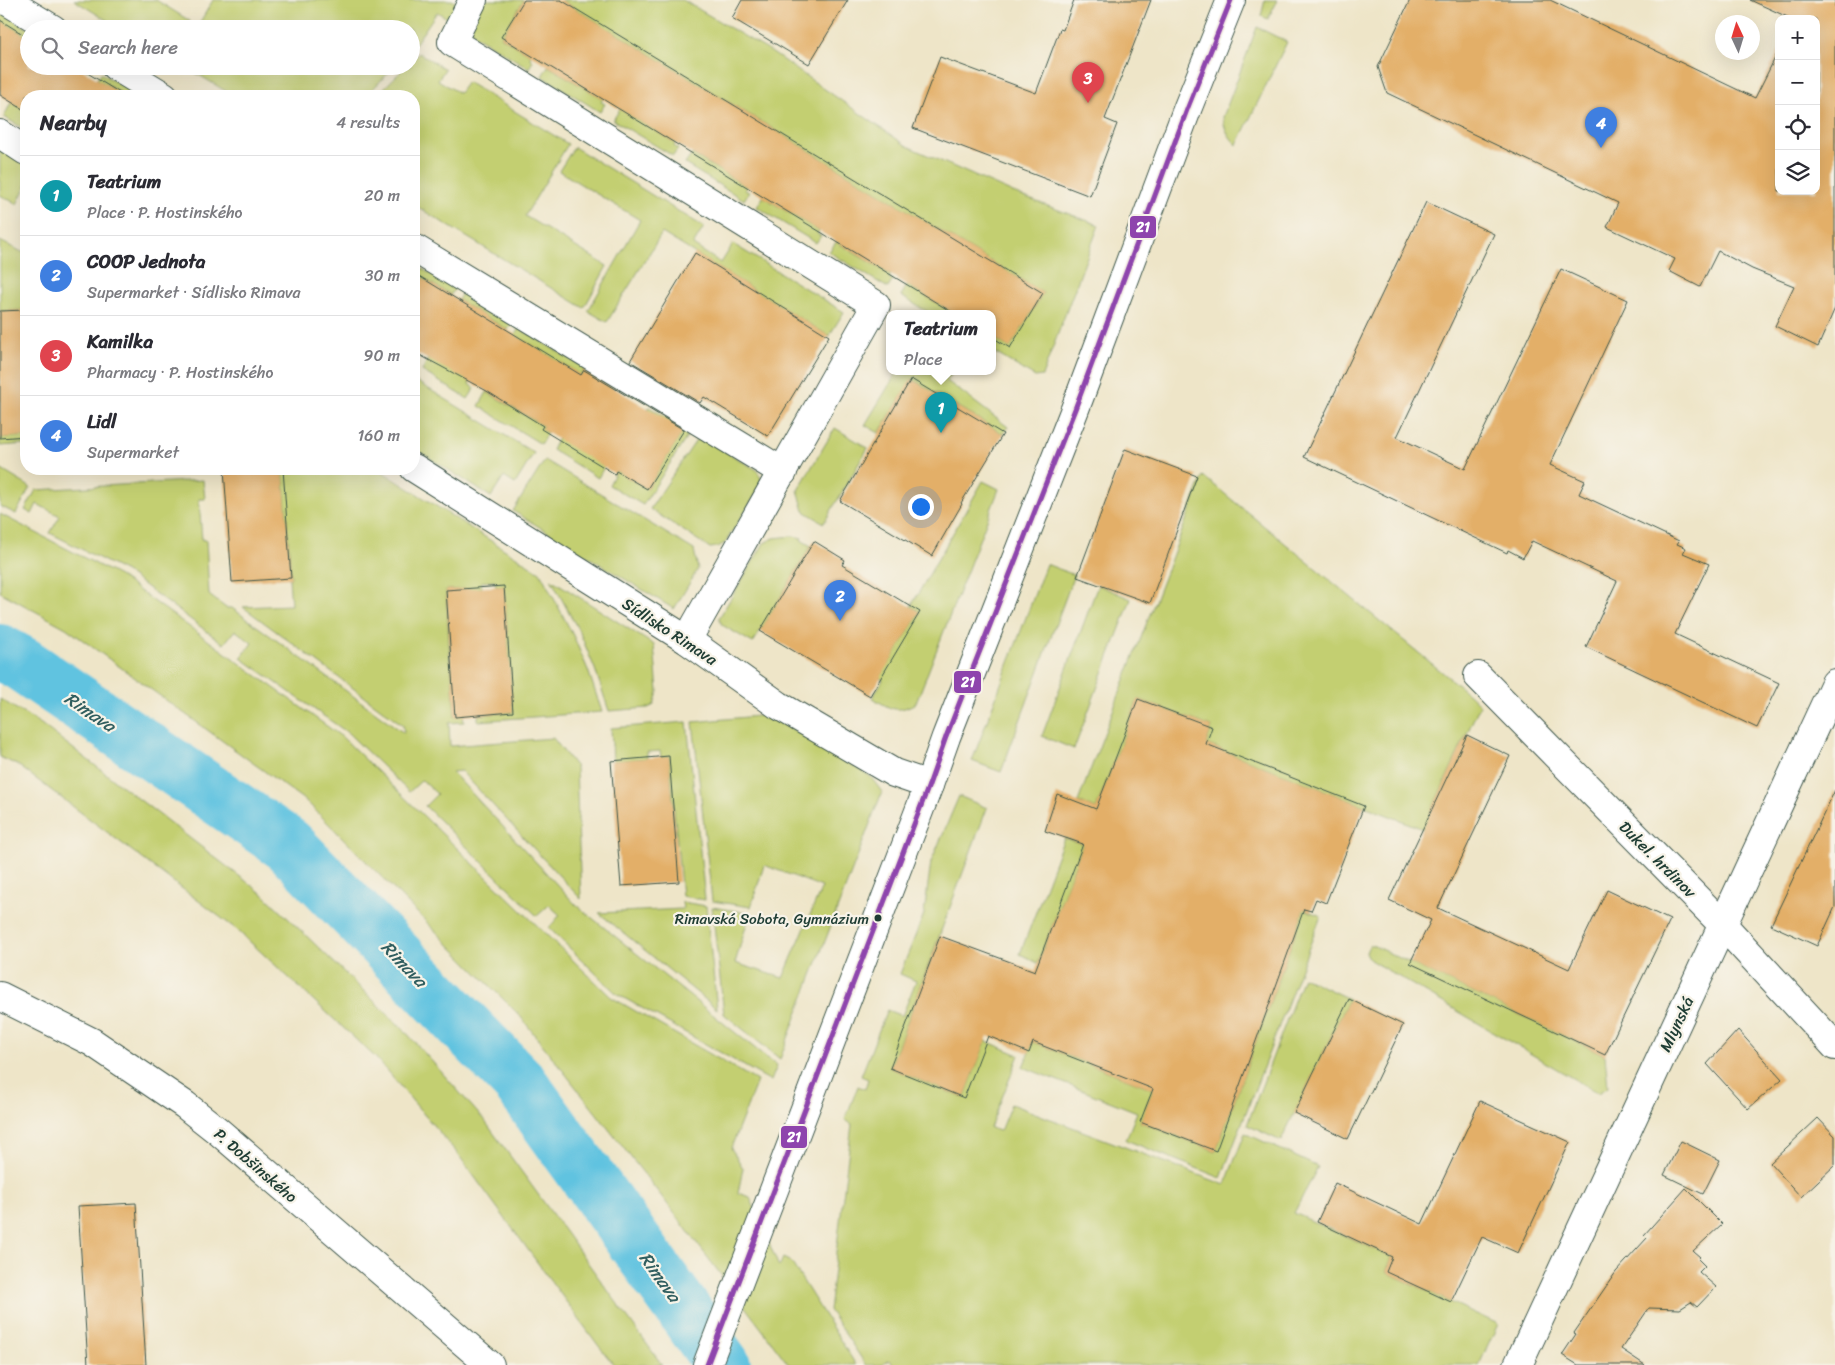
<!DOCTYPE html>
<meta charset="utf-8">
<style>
body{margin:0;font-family:Sriracha,sans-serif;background:#f7f7f7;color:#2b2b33}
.controls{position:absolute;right:15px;top:15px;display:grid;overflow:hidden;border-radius:10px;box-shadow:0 5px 20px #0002}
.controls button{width:45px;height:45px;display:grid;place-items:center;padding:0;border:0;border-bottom:1px solid #e1e1e2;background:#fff;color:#2b2b33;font:25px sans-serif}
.compass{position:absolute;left:1715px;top:15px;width:45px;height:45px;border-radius:50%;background:#fff;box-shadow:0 5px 20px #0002;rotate:356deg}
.you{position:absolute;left:920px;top:506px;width:18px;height:18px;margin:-12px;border:4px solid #fff;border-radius:50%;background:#1a73e8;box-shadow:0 0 0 8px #1a73e833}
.badge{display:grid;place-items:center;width:32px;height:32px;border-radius:50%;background:#0b8043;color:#fff;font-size:16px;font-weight:700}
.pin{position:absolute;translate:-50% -41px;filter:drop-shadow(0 1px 2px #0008)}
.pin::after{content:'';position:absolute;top:26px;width:18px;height:15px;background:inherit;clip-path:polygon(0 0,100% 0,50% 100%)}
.popup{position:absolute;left:886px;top:310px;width:110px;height:65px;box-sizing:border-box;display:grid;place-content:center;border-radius:10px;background:#fff;filter:drop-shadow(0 1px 4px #0005);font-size:16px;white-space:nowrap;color:#7c7c81}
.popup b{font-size:19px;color:#2b2b33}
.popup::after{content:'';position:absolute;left:50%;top:100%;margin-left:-10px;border:10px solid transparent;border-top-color:#fff}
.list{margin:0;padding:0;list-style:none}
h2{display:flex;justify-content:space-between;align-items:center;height:65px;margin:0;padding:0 20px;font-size:21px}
h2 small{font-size:16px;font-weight:400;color:#7c7c81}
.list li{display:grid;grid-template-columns:32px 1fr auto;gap:15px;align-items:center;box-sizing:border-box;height:80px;padding:0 20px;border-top:1px solid #e1e1e2}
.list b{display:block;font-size:19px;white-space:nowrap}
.list p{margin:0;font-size:16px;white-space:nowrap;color:#7c7c81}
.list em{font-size:16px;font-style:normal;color:#7c7c81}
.icon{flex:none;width:28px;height:28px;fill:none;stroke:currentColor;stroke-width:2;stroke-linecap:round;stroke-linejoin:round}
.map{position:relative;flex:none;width:1835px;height:1365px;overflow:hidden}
.search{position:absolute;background:#fff;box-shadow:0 5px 20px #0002;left:20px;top:20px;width:400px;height:55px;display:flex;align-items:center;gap:12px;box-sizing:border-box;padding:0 18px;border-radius:28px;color:#7c7c81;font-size:19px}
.panel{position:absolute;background:#fff;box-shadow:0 5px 20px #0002;left:20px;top:90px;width:400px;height:385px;border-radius:20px}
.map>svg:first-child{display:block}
.green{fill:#c3cf71;stroke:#718652}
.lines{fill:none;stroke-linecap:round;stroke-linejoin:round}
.river{stroke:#61c3e0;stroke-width:56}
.building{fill:#e3af68}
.minor-casing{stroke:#3e564a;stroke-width:30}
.tertiary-casing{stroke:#3e564a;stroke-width:30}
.minor{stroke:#fff;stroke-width:28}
.tertiary{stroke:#fff;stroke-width:28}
.bus-1-casing{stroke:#f7f3e8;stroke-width:9}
.bus-1{stroke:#8e44ad;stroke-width:5}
.bus-dot{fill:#1f3d34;stroke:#f7f3e8;stroke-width:2}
.labels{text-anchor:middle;stroke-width:4.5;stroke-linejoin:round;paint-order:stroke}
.bus-label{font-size:15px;fill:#1f3d34;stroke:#f7f3e8;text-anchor:end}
.street-label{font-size:16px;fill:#1f3d34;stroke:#f7f3e8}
.water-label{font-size:18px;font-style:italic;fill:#305e5f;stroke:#f7f3e8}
.line-badge{stroke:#f7f3e8;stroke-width:2}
.badge-label{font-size:14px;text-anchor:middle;font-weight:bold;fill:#fff}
</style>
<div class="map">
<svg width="1835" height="1365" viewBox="0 0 1835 1365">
<rect width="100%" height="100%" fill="#f7f3e8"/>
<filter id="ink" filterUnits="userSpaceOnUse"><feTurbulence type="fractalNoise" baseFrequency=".02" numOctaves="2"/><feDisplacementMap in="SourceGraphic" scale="10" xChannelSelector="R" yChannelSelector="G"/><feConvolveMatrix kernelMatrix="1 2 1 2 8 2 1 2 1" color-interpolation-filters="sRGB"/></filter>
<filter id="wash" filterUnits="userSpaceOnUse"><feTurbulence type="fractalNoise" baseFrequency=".0096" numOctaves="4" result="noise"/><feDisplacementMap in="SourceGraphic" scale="20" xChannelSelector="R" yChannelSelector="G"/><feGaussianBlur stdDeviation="1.12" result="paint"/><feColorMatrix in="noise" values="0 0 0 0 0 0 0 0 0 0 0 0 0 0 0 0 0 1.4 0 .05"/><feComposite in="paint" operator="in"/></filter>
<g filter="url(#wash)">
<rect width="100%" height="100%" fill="#eee5c8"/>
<!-- green -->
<g class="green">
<path d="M 74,0 L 156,0 L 190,21 L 186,29 L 121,29 Z"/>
<path d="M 213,0 L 452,0 L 458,4 L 449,19 L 437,12 L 411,50 L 411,29 L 196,29 Z"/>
<path d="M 482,0 L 524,0 L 501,37 L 531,55 L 530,58 L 533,61 L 529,68 L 474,35 L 471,28 Z"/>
<path d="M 561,0 L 683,0 L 771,52 L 907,146 L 1013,193 L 1099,225 L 1042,376 L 1035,377 L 992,351 L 992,337 L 1010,348 L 1043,293 Z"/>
<path d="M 1265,0 L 1277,0 L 1268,19 L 1261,16 Z"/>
<path d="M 0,11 L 29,29 L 29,38 L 0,20 Z"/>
<path d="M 1257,27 L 1287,42 L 1237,145 C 1228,136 1224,129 1223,117 Z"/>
<path d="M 419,53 L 445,69 L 438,80 L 459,93 L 467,82 L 568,144 L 525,216 L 607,266 L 584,308 L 414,205 L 414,96 L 376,96 L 406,66 L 411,66 L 411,61 Z"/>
<path d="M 184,66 L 395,66 L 366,96 L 234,96 Z"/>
<path d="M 548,66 L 603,99 L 601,102 L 605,104 L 600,112 L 542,76 Z"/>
<path d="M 101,73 L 140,96 L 125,96 L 97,79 Z"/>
<path d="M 11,102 L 26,111 L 26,130 L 4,117 Z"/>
<path d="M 620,109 L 675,143 L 674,146 L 678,149 L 673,156 L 613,120 Z"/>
<path d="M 0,145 L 26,161 L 26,186 L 17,204 L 0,195 Z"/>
<path d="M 574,147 L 704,227 L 693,245 L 721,263 L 733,244 L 844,312 L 829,336 L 662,233 L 607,322 L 588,311 L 640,220 L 559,171 Z"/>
<path d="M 692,154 L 747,187 L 745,190 L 749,192 L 744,200 L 685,164 Z"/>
<path d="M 763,197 L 819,231 L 817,234 L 821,236 L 816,243 L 757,207 Z"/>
<path d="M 0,241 L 26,254 L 25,310 L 0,311 Z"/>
<path d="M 836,242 L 891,275 L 889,278 L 893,280 L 888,288 L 829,252 Z"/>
<path d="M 414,264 L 455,288 L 451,295 L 414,273 Z"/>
<path d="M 907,285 L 955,314 L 931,314 L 901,296 Z"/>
<path d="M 462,293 L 512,323 L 508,330 L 458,300 Z"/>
<path d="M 519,328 L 585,368 L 581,375 L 515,335 Z"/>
<path d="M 429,356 L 470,381 L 469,384 L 475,388 L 468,399 L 422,371 Z"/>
<path d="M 897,372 L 953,372 L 947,381 L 1008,427 L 1003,434 L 912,379 L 879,433 L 865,425 Z"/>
<path d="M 414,380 L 534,453 L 515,484 L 504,477 L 491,497 L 414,448 Z"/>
<path d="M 487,392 L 543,426 L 541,429 L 547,433 L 541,444 L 479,406 Z"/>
<path d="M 649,407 L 685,428 L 687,437 L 643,505 L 609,485 L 616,471 L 647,489 L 680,436 L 645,414 Z"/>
<path d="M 835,428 L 868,448 L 824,523 L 804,511 L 798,490 Z"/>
<path d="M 26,436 L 26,444 L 0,446 L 0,438 Z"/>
<path d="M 559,436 L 604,467 L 598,478 L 552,450 Z"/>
<path d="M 699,436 L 757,470 L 763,483 L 725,543 L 718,547 L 710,548 L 650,509 Z"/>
<path d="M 545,460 L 694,550 L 698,569 L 674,609 L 513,511 Z"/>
<path d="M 0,469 L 30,487 L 16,514 L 0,506 Z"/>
<path d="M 283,469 L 378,469 L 540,572 L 572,633 L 588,670 L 602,712 L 478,721 L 478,715 L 513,712 L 504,586 L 496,587 L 495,581 L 481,582 L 482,588 L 446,590 L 450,661 L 451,661 L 455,717 L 463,715 L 464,722 L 449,723 L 450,746 L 553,738 L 576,767 L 581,899 L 461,771 L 452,772 L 576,905 L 777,1066 L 771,1081 L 617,994 L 549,928 L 560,915 L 549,905 L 537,916 L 425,806 L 437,794 L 422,780 L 409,792 L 348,733 L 241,658 L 252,643 L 235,630 L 224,644 L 126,572 L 50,533 L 60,516 L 37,504 L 32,514 L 25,510 L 36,490 L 203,480 L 205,499 L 199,499 L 202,540 L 206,540 L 209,595 L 226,608 L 232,608 L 404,733 L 403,725 L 243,607 L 291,605 L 289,578 L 291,578 Z"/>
<path d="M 1203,476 L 1470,695 L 1480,705 L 1423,829 L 1206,744 L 1212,727 L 1138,699 L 1096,809 L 1078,802 Z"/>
<path d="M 983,481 L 999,489 L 916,703 C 895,714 892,709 872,698 L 883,680 L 880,678 L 920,612 L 911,606 Z"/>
<path d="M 0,514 L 119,576 L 342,737 L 611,997 L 757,1081 L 731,1148 L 743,1168 L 738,1193 L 750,1197 L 779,1267 L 783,1258 L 791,1262 L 856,1365 L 789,1365 L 662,1197 L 520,1016 L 307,802 L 66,628 L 0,592 Z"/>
<path d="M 793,536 L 802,538 L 801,540 L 811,546 L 753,643 L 722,625 L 719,618 L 764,543 L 774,538 Z"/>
<path d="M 1046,564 L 1074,575 L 1001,772 L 972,761 Z"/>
<path d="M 551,579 L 654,645 L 658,692 L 654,705 L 648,708 L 609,711 L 595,669 L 580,633 Z"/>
<path d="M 1098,585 L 1131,599 L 1074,749 L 1042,736 Z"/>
<path d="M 0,699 L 41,724 L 264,895 L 404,1030 L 484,1120 L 662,1365 L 614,1365 L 598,1345 L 457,1153 L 375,1057 L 236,929 L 19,766 L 0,757 Z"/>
<path d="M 769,715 L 870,776 L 882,792 L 780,1059 L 724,1014 L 712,907 L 750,913 L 735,963 L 783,978 L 822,887 L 764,865 L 751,907 L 712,901 L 693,722 Z"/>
<path d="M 687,722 L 705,900 L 682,896 L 669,756 L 661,757 L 660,751 L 647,752 L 647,758 L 613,761 L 611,728 Z"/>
<path d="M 959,796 L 987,808 L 890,1068 L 964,1098 L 986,1041 L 1019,1055 L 990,1128 L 1000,1131 L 1011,1104 L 1225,1185 L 1245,1133 L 1318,1167 L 1294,1213 L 1392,1257 L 1386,1272 L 1498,1324 L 1479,1365 L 893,1365 L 890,1360 L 882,1365 L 866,1365 L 829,1310 L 852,1124 L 845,1120 L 858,1086 L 865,1089 L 868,1079 L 861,1076 L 887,1010 L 902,1016 L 916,981 L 900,974 L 924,914 L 931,862 Z"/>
<path d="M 1064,838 L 1083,844 L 1038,963 L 1020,954 Z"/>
<path d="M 682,902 L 706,906 L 717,1009 L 599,913 L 683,909 Z"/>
<path d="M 1304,909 L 1321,916 L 1221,1178 L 1126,1140 L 1137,1112 L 1023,1067 L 1033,1042 L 1153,1089 L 1140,1122 L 1216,1151 Z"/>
<path d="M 1370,944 L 1605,1055 L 1608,1087 L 1598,1093 L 1370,960 L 1366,952 Z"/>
<path d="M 1303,977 L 1349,999 L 1281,1141 L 1247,1125 Z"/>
</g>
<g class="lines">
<!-- river -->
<path class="river" d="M 0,652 L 22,664 L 288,845 L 519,1082 L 723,1365"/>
</g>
<g id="blocks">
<!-- building -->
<g class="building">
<path d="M 524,0 L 561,0 L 1043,293 L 1010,348 L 992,337 L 992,314 L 955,314 L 501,37 Z"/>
<path d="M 742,0 L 848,0 L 809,64 L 732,18 Z"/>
<path d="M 1074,0 L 1151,0 L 1105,119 L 1117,124 L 1090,196 L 913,128 L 940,57 L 1036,93 L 1060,29 L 1063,30 Z"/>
<path d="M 1410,0 L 1550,0 L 1755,98 L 1779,50 L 1779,191 L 1816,191 L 1816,19 L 1792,19 L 1750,0 L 1835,0 L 1835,308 L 1818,347 L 1775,326 L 1794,286 L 1752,269 L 1718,251 L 1700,287 L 1669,271 L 1675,259 L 1607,227 L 1618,203 L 1387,93 L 1378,67 Z"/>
<path d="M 0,20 L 29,38 L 29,66 L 76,66 L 125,96 L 26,96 L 26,111 L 0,95 Z"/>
<path d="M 1426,202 L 1494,234 L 1397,437 L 1465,469 L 1561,269 L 1628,300 L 1550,465 L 1585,481 L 1579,494 L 1679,541 L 1677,544 L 1686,548 L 1683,553 L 1709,564 L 1675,634 L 1779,683 L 1757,728 L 1586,647 L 1617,581 L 1532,541 L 1523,558 L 1508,550 L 1507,553 L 1304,457 Z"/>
<path d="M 695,253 L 829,336 L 768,436 L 704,397 L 700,403 L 630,361 Z"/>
<path d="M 414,273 L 581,375 L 584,370 L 684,430 L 647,489 L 616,471 L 615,474 L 541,429 L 543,426 L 485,390 L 414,352 Z"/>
<path d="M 26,310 L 26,436 L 0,438 L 0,311 Z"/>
<path d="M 911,379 L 1003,434 L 961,503 L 962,504 L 932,556 L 840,501 Z"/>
<path d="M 1125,449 L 1197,476 L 1150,603 L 1077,577 Z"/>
<path d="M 224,469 L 283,469 L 291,578 L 232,582 Z"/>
<path d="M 814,541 L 845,560 L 842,565 L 920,612 L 870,696 L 760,631 Z"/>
<path d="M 504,586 L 513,712 L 455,717 L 446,590 Z"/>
<path d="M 1138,699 L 1212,727 L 1206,744 L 1364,806 L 1326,903 L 1316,899 L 1311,911 L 1304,909 L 1216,1151 L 1140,1122 L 1153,1089 L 1033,1042 L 1029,1053 L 988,1036 L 964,1098 L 890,1068 L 940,936 L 1035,971 L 1083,844 L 1045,831 L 1057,794 L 1096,809 Z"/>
<path d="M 1467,735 L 1510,756 L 1438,908 L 1569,969 L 1607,890 L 1670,920 L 1605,1055 L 1410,963 L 1431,920 L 1389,900 Z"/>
<path d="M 669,756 L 679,882 L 621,886 L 611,761 Z"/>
<path d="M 1835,790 L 1835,907 L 1817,946 L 1771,925 Z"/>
<path d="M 1349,999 L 1403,1025 L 1348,1139 L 1294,1113 Z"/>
<path d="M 1738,1030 L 1782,1079 L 1748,1109 L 1707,1064 Z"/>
<path d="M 1480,1101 L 1570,1142 L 1518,1253 L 1482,1237 L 1451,1302 L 1386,1272 L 1392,1257 L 1317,1222 L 1335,1183 L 1422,1224 Z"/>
<path d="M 1818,1118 L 1835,1136 L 1835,1165 L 1801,1197 L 1770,1163 Z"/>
<path d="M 1681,1141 L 1720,1160 L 1703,1194 L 1664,1175 Z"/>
<path d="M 1686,1188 L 1722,1224 L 1693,1251 L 1700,1257 L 1698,1259 L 1705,1266 L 1699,1272 L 1716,1287 L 1697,1307 L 1691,1302 L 1680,1309 L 1649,1308 L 1621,1349 L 1645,1365 L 1578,1365 L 1562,1355 L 1576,1334 L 1574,1333 L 1616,1272 L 1647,1238 L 1644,1235 Z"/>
<path d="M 136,1203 L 146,1365 L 88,1365 L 78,1206 Z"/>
</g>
</g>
</g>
<g filter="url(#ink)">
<use href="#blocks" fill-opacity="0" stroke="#3e564a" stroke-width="1"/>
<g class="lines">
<defs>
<g id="minor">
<path d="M 5,0 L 53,29"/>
<path d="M 473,0 L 452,42 L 876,305 L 687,640"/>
<path d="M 115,66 L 164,96"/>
<path d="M 0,134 L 26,151"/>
<path d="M 414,248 L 783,472"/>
<path d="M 414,468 L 687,640 L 778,705 L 894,773 L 929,785"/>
<path d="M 1478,676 L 1722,924 L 1835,1046"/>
<path d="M 0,996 L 92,1042 L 185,1105 L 218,1131 L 490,1365"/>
<path d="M 1518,1365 L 1835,683"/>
</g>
<path id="tertiary" d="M 707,1365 L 929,785 L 946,737 L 1075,409 L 1188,107 L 1231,0"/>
</defs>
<!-- minor casing -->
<use href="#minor" class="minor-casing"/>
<!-- tertiary casing -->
<use href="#tertiary" class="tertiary-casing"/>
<!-- minor -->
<use href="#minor" class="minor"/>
<!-- tertiary -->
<use href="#tertiary" class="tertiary"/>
<defs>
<path id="bus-1" d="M 707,1365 L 929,785 L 946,737 L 1075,409 L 1188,107 L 1231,0"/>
</defs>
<!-- bus-1 casing -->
<use href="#bus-1" class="bus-1-casing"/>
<!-- bus-1 -->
<use href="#bus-1" class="bus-1"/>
</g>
</g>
<!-- markers -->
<circle class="bus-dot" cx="878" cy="918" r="4.5"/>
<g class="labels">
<!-- bus labels -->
<g class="bus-label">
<text x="869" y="924">Rimavská Sobota, Gymnázium</text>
</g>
<!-- street labels -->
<g class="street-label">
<text transform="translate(670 631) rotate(33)" y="6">Sídlisko Rimava</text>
<text transform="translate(1658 859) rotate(45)" y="6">Dukel. hrdinov</text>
<text transform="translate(1676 1024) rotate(-65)" y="6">Mlynská</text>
<text transform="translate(256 1165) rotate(41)" y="6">P. Dobšinského</text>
</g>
<!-- water labels -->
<g class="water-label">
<text transform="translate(90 712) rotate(34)" y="6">Rimava</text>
<text transform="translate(404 964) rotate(46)" y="6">Rimava</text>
<text transform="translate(660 1277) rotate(54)" y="6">Rimava</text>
</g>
</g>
<g class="line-badge">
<rect x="1129" y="215" width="28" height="24" rx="5" fill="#8e44ad"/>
<rect x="953" y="670" width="29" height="24" rx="5" fill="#8e44ad"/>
<rect x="780" y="1125" width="28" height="24" rx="5" fill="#8e44ad"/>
</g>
<g class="badge-label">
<text x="1143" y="232">21</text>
<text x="968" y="687">21</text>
<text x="794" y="1142">21</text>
</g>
</svg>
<div class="controls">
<button>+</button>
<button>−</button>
<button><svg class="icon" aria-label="locate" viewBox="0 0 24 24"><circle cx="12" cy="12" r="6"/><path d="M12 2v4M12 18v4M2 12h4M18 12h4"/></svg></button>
<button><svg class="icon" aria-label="layers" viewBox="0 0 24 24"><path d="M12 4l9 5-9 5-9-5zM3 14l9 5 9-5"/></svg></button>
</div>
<svg class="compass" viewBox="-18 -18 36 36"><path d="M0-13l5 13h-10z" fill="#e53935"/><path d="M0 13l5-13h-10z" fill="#7c7c81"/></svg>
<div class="you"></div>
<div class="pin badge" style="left:941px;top:433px;background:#0f9aa8">1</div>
<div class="popup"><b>Teatrium</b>Place</div>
<div class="pin badge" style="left:840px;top:621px;background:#3f7fe0">2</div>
<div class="pin badge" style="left:1088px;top:103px;background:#e0444e">3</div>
<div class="pin badge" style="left:1601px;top:148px;background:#3f7fe0">4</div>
<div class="search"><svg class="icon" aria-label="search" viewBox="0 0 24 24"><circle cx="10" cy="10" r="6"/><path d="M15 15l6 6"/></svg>Search here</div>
<section class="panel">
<h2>Nearby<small>4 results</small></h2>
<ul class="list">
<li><span class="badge" style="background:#0f9aa8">1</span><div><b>Teatrium</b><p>Place · P. Hostinského</p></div><em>20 m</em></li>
<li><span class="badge" style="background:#3f7fe0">2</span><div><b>COOP Jednota</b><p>Supermarket · Sídlisko Rimava</p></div><em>30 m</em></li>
<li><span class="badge" style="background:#e0444e">3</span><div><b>Kamilka</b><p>Pharmacy · P. Hostinského</p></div><em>90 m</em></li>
<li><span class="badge" style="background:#3f7fe0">4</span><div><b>Lidl</b><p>Supermarket</p></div><em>160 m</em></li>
</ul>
</section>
</div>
